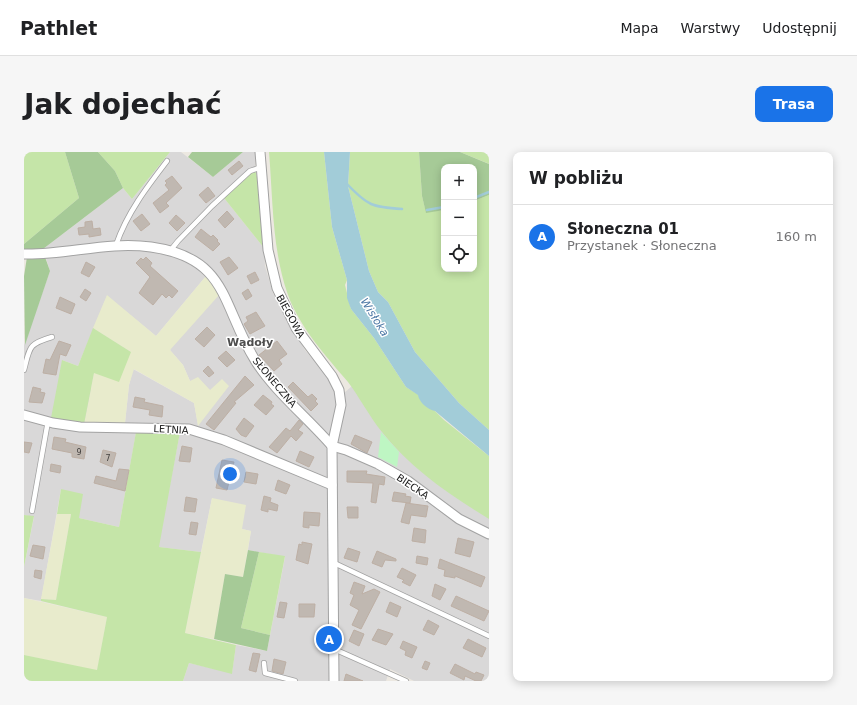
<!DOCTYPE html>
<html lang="pl">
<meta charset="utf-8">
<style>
body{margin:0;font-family:"DejaVu Sans",sans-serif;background:#f6f6f6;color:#202124}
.controls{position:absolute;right:12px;top:12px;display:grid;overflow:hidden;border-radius:8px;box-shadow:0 2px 10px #0003}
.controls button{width:36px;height:36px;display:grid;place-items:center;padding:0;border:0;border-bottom:1px solid #e0e0e0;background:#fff;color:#202124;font:20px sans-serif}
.you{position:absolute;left:206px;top:322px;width:14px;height:14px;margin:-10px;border:3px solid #fff;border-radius:50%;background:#1a73e8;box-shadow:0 0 0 6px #1a73e833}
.badge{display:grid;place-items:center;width:26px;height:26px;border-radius:50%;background:#1a73e8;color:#fff;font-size:13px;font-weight:700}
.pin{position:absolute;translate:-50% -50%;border:2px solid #fff;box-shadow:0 1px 4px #0006}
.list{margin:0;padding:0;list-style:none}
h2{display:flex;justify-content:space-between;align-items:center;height:52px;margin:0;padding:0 16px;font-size:17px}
h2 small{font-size:13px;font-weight:400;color:#757577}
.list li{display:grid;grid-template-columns:26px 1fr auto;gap:12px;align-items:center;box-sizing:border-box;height:64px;padding:0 16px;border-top:1px solid #e0e0e0}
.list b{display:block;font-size:15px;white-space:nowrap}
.list p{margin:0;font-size:13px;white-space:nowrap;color:#757577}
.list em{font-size:13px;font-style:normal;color:#757577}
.icon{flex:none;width:22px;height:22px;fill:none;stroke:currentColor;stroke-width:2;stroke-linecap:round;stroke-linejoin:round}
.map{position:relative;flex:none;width:465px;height:529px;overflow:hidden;border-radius:8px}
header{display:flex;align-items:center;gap:24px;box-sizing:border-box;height:56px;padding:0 20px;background:#fff;border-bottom:1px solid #e0e0e0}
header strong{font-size:19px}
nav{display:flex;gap:22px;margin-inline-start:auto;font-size:14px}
.intro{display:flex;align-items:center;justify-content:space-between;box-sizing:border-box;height:96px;padding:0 24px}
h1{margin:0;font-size:28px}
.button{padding:10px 18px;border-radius:8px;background:#1a73e8;color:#fff;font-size:14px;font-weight:700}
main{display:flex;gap:24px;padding:0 24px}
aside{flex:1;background:#fff;border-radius:8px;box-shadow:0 2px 10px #0003}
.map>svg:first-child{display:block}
.residential{fill:#d9d8d8;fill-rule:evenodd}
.farmland{fill:#e8ebcc}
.grass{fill:#c5e5a8}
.forest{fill:#a6ca97}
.park{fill:#bef6c3}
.water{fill:#a2ccd8}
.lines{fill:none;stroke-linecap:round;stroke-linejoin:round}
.stream{stroke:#a2ccd8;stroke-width:2.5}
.building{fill:#c0b8b1;stroke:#bdafa4}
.lane-casing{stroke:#a2a2a2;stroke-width:6}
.street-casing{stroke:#a2a2a2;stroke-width:11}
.lane{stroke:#fff;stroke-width:4.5}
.street{stroke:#fff;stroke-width:9}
.labels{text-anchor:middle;stroke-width:3;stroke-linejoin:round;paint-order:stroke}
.number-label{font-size:8px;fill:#444240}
.street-label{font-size:10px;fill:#1b1b1b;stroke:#fff}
.water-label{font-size:11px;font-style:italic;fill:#4d78a5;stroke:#fff}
.neighbourhood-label{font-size:11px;font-weight:bold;fill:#4e4e4e;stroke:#fff}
</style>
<header>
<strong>Pathlet</strong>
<nav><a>Mapa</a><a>Warstwy</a><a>Udostępnij</a></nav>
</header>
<div class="intro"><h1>Jak dojechać</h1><a class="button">Trasa</a></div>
<main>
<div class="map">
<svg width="465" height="529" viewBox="0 0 465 529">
<rect width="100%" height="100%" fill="#ece8e1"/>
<!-- residential -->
<path class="residential" d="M 146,0 L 157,0 L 189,25 L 219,0 L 231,0 L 231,17 L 200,46 L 240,96 L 241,114 L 249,141 L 281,198 L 305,226 L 313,247 L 342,222 L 465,338 L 465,529 L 390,529 L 366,517 L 362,529 L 159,529 L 165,511 L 208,521 L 212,493 L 243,499 L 261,405 L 224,398 L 227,379 L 218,377 L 188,346 L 177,400 L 134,395 L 156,280 L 112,281 L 95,375 L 55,366 L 37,337 L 17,449 L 0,446 L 0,415 L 10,365 L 0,363 L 0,193 L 26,119 L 19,97 L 99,36 L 108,47 ZM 182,124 L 146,198 L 159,213 L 166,229 L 186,238 L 174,273 L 170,251 L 109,217 L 105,233 L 101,271 L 38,208 L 54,214 L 83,144 L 132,184 Z"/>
<!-- farmland -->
<g class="farmland">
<path d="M 182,124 L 196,142 L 146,198 L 159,213 L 166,229 L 174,225 L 186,238 L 198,227 L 205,234 L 174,274 L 170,251 L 110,217 L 105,233 L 101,271 L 60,272 L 70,221 L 107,200 L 69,176 L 83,143 L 132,184 Z"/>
<path d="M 188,346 L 222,353 L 218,377 L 227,379 L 219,425 L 201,422 L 190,487 L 161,481 Z"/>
<path d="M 33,362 L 47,362 L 32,448 L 17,447 Z"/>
<path d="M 0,446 L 83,465 L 73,519 L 0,503 Z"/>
</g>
<!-- grass -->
<g class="grass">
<path d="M 0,0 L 41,0 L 55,46 L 0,92 Z"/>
<path d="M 74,0 L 146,0 L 108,47 L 99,36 L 91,19 Z"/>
<path d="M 245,0 L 300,0 L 308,75 L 323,128 L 321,133 L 327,157 L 350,186 L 382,235 L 395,243 L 420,268 L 465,304 L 465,367 C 426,343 387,317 358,280 C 345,264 336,246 324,230 C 302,204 276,176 264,143 C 248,98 249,48 245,0 Z"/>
<path d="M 326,0 L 395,0 L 398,44 L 402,60 L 420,58 L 420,117 L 450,117 L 450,49 L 465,43 L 465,278 L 435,251 L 391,200 L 364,150 L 354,140 L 345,119 L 324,34 Z"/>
<path d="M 436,0 L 465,0 L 465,12 L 463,11 Z"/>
<path d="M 231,17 L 233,25 L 240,96 L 200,46 Z"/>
<path d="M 69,176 L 107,200 L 95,230 L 70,221 L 60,272 L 27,266 L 38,208 L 54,214 Z"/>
<path d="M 112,280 L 156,280 L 135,395 L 177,400 L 161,481 L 212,493 L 208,522 L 165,511 L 159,529 L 0,529 L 0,503 L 73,518 L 83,465 L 17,449 L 17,447 L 32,448 L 47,362 L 33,362 L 37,337 L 59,342 L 55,366 L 95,375 Z"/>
<path d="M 0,363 L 10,364 L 0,415 Z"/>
<path d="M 235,400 L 261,404 L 246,483 L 217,476 Z"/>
</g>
<!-- forest -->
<g class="forest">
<path d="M 41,0 L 74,0 L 91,19 L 99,36 L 19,97 L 0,98 L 0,92 L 55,46 Z"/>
<path d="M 168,0 L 219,0 L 189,25 L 164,5 Z"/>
<path d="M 395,0 L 436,0 L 465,12 L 465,43 L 450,49 L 450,15 L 420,15 L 420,58 L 402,61 L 398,44 Z"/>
<path d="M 3,105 L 21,105 L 26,119 L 1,193 L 0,124 Z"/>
<path d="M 224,398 L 235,400 L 217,476 L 246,483 L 243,499 L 190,487 L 201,422 L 219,425 Z"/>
</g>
<!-- park -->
<path class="park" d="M 357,280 L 375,300 L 373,315 L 354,305 Z"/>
<!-- water -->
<path class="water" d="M 300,0 L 326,0 L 324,34 L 345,119 L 354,140 L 364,150 L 391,200 L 435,251 L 465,278 L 465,304 L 411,259 C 404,258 395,250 394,243 L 382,235 L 350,186 L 327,157 L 323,146 L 323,128 L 308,75 Z"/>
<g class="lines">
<!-- stream -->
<g class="stream">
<path d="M 323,32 C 344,54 348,55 378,57"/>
<path d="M 450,46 L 465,40"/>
<path d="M 403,58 L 420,55"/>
</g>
</g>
<!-- building -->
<g class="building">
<path d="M 215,9 L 219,14 L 208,23 L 204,18 Z"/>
<path d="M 148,24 L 158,36 L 142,51 L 145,54 L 136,61 L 129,51 L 145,38 L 141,33 L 143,31 L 141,29 Z"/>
<path d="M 184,35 L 191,44 L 182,51 L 175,43 Z"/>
<path d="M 203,59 L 210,67 L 201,76 L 194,68 Z"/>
<path d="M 118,62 L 126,72 L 117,79 L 109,69 Z"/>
<path d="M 152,63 L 161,71 L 153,79 L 145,71 Z"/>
<path d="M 68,69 L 69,77 L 76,76 L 77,83 L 65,85 L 65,82 L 55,83 L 54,76 L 61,75 L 61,70 Z"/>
<path d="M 177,77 L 187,85 L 189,83 L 194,88 L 193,89 L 196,92 L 189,99 L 171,85 Z"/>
<path d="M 122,105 L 128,111 L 126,114 L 154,139 L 148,146 L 145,143 L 142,146 L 138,142 L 129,153 L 115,141 L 126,125 L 112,111 L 117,106 L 119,108 Z"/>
<path d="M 205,105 L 214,116 L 204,123 L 196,110 Z"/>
<path d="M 62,110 L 71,115 L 65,125 L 57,121 Z"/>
<path d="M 231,120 L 235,128 L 227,132 L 223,124 Z"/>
<path d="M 61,137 L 67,141 L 62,149 L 56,145 Z"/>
<path d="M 224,137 L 228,144 L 222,148 L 218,141 Z"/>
<path d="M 36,145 L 51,152 L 47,162 L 32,156 Z"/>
<path d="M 232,160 L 241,174 L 226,182 L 220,172 L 224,169 L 222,165 Z"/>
<path d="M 183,175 L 191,183 L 180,195 L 171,187 Z"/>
<path d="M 35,189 L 47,193 L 42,204 L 36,202 L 32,223 L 19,221 L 22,207 L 26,208 Z"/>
<path d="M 253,189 L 263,202 L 255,208 L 258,212 L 250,219 L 235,203 Z"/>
<path d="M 202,199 L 211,208 L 203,215 L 194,206 Z"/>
<path d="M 184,214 L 190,221 L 185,225 L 179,219 Z"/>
<path d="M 221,224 L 230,233 L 210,250 L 212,251 L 190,278 L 182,272 Z"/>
<path d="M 269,230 L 284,245 L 288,242 L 293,247 L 291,249 L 294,252 L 287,259 L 264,235 Z"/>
<path d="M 9,235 L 17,237 L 16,240 L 21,241 L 18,251 L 5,250 Z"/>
<path d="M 239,243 L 248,250 L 247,252 L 250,254 L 242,263 L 230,253 Z"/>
<path d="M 111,245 L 121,247 L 120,250 L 139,254 L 138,265 L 125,263 L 126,258 L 109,255 Z"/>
<path d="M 220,266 L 230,274 L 222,285 L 217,283 L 212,277 Z"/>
<path d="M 275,268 L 279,272 L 274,278 L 279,281 L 272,289 L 267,284 L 253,301 L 245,295 L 262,276 L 266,279 Z"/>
<path d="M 331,283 L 348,290 L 343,301 L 327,292 Z"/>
<path d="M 30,285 L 42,287 L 41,290 L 62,295 L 60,307 L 48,305 L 48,301 L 28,297 Z"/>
<path d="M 0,290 L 8,291 L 5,301 L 0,300 Z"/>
<path d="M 158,294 L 168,296 L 166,310 L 155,309 Z"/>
<path d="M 79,298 L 92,301 L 88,315 L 76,310 Z"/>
<path d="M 276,299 L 290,305 L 285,315 L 272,309 Z"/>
<path d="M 198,308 L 210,310 L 203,338 L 192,336 Z"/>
<path d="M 27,312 L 37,314 L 36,321 L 26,319 Z"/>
<path d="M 95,317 L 105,318 L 101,339 L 70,331 L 72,324 L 92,329 Z"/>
<path d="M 323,319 L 343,319 L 342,322 L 361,325 L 360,333 L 355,332 L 352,351 L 347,350 L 349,331 L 323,330 Z"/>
<path d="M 222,320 L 234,322 L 232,332 L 220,330 Z"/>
<path d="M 254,328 L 266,333 L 262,342 L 251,338 Z"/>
<path d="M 370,340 L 382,342 L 381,344 L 387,345 L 386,351 L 368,349 Z"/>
<path d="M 240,344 L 247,346 L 246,350 L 254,353 L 253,359 L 244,357 L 244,360 L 237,358 Z"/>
<path d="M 162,345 L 173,347 L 171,360 L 160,359 Z"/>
<path d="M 382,351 L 404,354 L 402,365 L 387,363 L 385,372 L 377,370 Z"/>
<path d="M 323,355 L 334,355 L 334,366 L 324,366 Z"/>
<path d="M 280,360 L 296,361 L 295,374 L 285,373 L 285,376 L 279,375 Z"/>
<path d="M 167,370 L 174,371 L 172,383 L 165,382 Z"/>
<path d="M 390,376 L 402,378 L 401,391 L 388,389 Z"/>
<path d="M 434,386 L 450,390 L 446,405 L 431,401 Z"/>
<path d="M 278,390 L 288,392 L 284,412 L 272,408 L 275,392 L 278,393 Z"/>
<path d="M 9,393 L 21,395 L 19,407 L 6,404 Z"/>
<path d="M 324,396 L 336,400 L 333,410 L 320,406 Z"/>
<path d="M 353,399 L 372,407 L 372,409 L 361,408 L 358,415 L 348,411 Z"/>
<path d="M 393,404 L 404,406 L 403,413 L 392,411 Z"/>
<path d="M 416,407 L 461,425 L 457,435 L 431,424 L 431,426 L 420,424 L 421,418 L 414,416 Z"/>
<path d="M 378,416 L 392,423 L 386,434 L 378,430 L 380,428 L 373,425 Z"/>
<path d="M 11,418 L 18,419 L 17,427 L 10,425 Z"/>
<path d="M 330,430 L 341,434 L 338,442 L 350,437 L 356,440 L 337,477 L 328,473 L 335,458 L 326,453 L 330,443 L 326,441 Z"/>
<path d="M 411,432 L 422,437 L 416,448 L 408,444 Z"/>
<path d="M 432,444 L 465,459 L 460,469 L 427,454 Z"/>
<path d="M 256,450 L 263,451 L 260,466 L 253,465 Z"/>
<path d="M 366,450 L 377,455 L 373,465 L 362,460 Z"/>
<path d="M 275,452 L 291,452 L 290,465 L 275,465 Z"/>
<path d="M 404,468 L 415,474 L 410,483 L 399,478 Z"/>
<path d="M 354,477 L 369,482 L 362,493 L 348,488 Z"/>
<path d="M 330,478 L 340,482 L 335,494 L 325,489 Z"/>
<path d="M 444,487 L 462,496 L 458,505 L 439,496 Z"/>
<path d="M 379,489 L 393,495 L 388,506 L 381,503 L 382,499 L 376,496 Z"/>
<path d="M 229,501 L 236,502 L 232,520 L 225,518 Z"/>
<path d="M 250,507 L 262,510 L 259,522 L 248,519 Z"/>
<path d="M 401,509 L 406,511 L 403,518 L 398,516 Z"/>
<path d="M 431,512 L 451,522 L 452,520 L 460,523 L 457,529 L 452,529 L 441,524 L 440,528 L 426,521 Z"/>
<path d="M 322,522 L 339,529 L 320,529 Z"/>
</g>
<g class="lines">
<defs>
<g id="lane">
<path d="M 92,93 C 103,61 123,35 143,9"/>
<path d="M 146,99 L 154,89 L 188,54 L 226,19 L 238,15"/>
<path d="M 0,218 C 6,195 4,192 28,185"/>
<path d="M 8,359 L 24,269"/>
<path d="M 308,410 L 465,484"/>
<path d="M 310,497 L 382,529"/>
<path d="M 240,511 L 241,521 L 271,529"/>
</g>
<g id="street">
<path d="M 236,0 L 244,98 L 253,136 L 272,176 L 308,224 L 315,238 L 317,253 L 308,294 L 322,298 L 354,312 L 384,329 L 435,367 L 465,382"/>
<path d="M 0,102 C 43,103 84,89 127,95 C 205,106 197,153 231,208 C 250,239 284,266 308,294 L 310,529"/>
<path d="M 0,263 L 29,271 L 56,275 L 165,277 L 200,288 L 308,333"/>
</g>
</defs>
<!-- lane casing -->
<use href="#lane" class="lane-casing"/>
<!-- street casing -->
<use href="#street" class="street-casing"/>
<!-- lane -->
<use href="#lane" class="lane"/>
<!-- street -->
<use href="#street" class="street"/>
</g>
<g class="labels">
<!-- number labels -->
<g class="number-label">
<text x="55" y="303">9</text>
<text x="84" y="309">7</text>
</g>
<!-- street labels -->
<g class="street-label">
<text transform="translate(267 164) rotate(61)" y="4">BIEGOWA</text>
<text transform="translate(251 230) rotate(50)" y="4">SŁONECZNA</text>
<text transform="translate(147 277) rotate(3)" y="4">LETNIA</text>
<text transform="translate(389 334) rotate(34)" y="4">BIECKA</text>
</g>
<!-- water labels -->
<g class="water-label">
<text transform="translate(351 165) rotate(58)" y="4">Wisłoka</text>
</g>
<!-- neighbourhood labels -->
<g class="neighbourhood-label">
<text x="226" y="194">Wądoły</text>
</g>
</g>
</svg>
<div class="controls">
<button>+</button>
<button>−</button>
<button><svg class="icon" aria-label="locate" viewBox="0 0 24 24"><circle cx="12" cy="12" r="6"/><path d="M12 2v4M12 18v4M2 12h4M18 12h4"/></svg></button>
</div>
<div class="you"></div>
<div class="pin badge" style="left:305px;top:487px">A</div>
</div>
<aside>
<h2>W pobliżu<small></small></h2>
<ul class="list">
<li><span class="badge">A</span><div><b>Słoneczna 01</b><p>Przystanek · Słoneczna</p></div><em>160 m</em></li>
</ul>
</aside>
</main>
